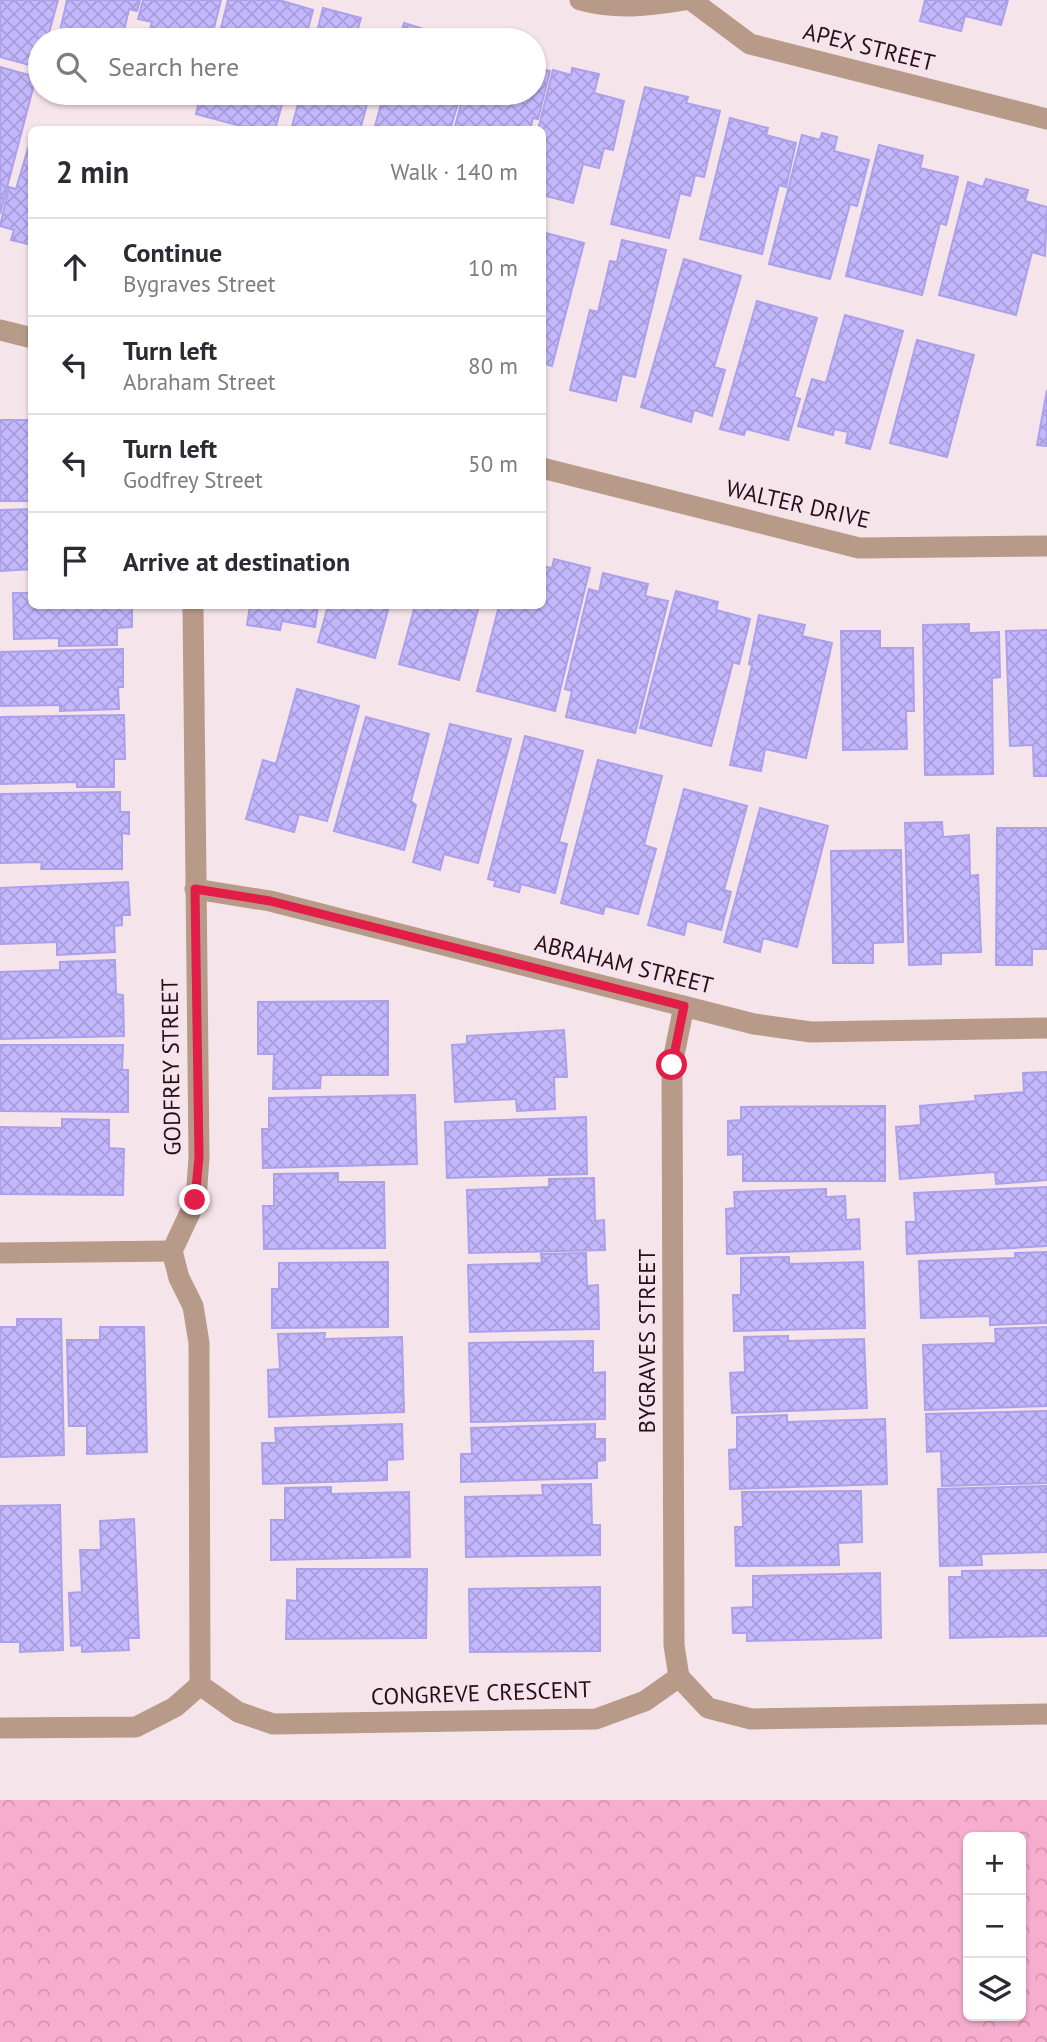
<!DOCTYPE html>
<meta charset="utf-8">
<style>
body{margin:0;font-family:"PT Sans",sans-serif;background:#f7f7f7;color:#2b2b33}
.controls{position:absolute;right:21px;bottom:21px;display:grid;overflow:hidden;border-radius:10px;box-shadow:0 2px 5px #0004}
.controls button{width:63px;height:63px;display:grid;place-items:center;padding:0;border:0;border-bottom:2px solid #e1e1e2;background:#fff;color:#2b2b33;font:35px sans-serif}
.stop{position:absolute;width:21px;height:21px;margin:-16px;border:5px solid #e11d48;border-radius:50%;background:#fff}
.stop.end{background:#e11d48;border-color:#fff;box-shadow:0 2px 7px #0008}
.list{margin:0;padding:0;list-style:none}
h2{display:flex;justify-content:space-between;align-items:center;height:91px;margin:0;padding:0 28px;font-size:30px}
h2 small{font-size:23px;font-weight:400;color:#7c7c81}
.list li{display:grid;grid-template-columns:46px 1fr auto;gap:21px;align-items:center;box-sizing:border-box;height:98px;padding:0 28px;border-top:2px solid #e1e1e2}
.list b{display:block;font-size:26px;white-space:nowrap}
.list p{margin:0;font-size:23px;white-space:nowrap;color:#7c7c81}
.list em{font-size:23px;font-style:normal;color:#7c7c81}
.icon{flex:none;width:38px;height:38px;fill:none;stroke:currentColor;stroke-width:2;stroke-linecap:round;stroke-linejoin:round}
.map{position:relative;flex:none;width:1047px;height:2042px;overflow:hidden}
.search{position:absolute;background:#fff;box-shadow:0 2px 5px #0004;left:28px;top:28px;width:518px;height:77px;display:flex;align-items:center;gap:18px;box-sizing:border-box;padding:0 24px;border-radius:38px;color:#7c7c81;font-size:26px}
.panel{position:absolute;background:#fff;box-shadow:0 2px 5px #0004;left:28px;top:126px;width:518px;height:483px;border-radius:10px}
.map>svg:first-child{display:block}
.forest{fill:url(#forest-crowns);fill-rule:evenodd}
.building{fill:url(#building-cross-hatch);stroke:#aca0ea;stroke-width:2}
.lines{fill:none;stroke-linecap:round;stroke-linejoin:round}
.minor{stroke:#b89a89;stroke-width:21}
.route{stroke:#e11d48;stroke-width:9}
.labels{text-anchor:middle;stroke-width:6;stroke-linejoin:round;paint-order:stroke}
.street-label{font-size:23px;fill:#2a0d1b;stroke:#f6e4eb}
</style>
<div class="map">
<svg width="1047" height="2042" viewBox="0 0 1047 2042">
<defs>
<pattern id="forest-crowns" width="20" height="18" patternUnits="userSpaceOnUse" patternTransform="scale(1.75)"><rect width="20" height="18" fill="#f6adce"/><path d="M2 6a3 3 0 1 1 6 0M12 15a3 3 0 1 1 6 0" fill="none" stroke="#d394b0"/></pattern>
<pattern id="building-cross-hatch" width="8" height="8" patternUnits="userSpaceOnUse" patternTransform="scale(1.75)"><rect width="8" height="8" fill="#c3b8fd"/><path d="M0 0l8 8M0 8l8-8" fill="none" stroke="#a89dd8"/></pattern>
</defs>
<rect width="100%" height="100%" fill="#f6e4eb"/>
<!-- forest -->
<path class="forest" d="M 0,1800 L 1047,1800 L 1047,2042 L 0,2042 ZM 968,1837 L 1021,1837 L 1021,2016 L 968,2016 Z"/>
<!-- building -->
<g class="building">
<path d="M 0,0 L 58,0 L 47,40 L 40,40 L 40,68 L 0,57 Z"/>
<path d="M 67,0 L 140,0 L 137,11 L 129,9 L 122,40 L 58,40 Z"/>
<path d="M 143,0 L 221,0 L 211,40 L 147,40 L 152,22 L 138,19 Z"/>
<path d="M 228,0 L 279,0 L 313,10 L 305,40 L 218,40 Z"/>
<path d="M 925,0 L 1008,0 L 1001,25 L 965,16 L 961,31 L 920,21 Z"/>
<path d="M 323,8 L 361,18 L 356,35 L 375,40 L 315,40 Z"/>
<path d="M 404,23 L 443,35 L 441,40 L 399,40 Z"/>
<path d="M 0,67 L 36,77 L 0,214 Z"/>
<path d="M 534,67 L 550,71 L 538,119 L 533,118 L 530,130 L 454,130 L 464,93 L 534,93 Z"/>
<path d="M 572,68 L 599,74 L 594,93 L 624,101 L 613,150 L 604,148 L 599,168 L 583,164 L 573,203 L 542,195 L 542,130 L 538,130 L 553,70 L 571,75 Z"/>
<path d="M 645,87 L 688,97 L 686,103 L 720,111 L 704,177 L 695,175 L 690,196 L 680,193 L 669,238 L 611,224 Z"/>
<path d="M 160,93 L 197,93 L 194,102 Z"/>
<path d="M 201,93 L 285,93 L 275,130 L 256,130 L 196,114 Z"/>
<path d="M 301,93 L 370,93 L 360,130 L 291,130 Z"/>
<path d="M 384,93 L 461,93 L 450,130 L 374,130 Z"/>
<path d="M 730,118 L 768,128 L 766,135 L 796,143 L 786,187 L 779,185 L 762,254 L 700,239 Z"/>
<path d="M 822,133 L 837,137 L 834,151 L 869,160 L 857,206 L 850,204 L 830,279 L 769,264 L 802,135 L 820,140 Z"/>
<path d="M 32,135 L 32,245 L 11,240 L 14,230 L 0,226 L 9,187 L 16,189 Z"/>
<path d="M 879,145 L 923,156 L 920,168 L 958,177 L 946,225 L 940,223 L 922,295 L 846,276 Z"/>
<path d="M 986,179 L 1028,190 L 1025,201 L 1047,207 L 1045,256 L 1032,252 L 1016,315 L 939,295 L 968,182 L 983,187 Z"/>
<path d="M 542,232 L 584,243 L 552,366 L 542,363 Z"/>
<path d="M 622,240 L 666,250 L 635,377 L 622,374 L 616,401 L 570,390 L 590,310 L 598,312 L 610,261 L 617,262 Z"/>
<path d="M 684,259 L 741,276 L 714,367 L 725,370 L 712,416 L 694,410 L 691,422 L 641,407 Z"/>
<path d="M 757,301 L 817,318 L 794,397 L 800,399 L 788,440 L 746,429 L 744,435 L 720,429 Z"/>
<path d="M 845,315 L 903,331 L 870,449 L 846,443 L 848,432 L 834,429 L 833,435 L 798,426 L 812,379 L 826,383 Z"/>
<path d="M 917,340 L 974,355 L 947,457 L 890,443 Z"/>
<path d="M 1047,390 L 1047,446 L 1037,445 Z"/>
<rect x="0" y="420" width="32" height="81"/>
<path d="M 32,509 L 32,569 L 0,571 L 0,510 Z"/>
<path d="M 554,559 L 590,568 L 555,711 L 477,691 L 499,606 L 542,606 L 542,566 L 552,568 Z"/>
<path d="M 603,573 L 648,584 L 645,596 L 668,601 L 635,733 L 566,717 L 572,691 L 565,689 L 589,589 L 599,592 Z"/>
<path d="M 676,591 L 718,602 L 716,610 L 750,619 L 739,664 L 733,662 L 711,746 L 640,728 Z"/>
<path d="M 13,593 L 32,593 L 32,606 L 132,606 L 132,627 L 117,628 L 117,645 L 59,646 L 59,638 L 14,639 Z"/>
<path d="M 250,606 L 318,606 L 315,627 L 282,621 L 280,630 L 247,625 Z"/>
<path d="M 328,606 L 389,606 L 375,658 L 318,642 Z"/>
<path d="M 415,606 L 479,606 L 459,680 L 399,664 Z"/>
<path d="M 759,615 L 805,625 L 802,636 L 832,643 L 806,758 L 765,749 L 761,771 L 730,765 L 752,665 L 749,664 Z"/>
<path d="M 969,624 L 969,633 L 999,632 L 1000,677 L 992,678 L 993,774 L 925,775 L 923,625 Z"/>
<path d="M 1047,630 L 1047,776 L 1034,776 L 1033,745 L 1010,746 L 1006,631 Z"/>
<path d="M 841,631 L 880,631 L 880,648 L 913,648 L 914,711 L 906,711 L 907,749 L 843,750 Z"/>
<path d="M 123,649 L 123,687 L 118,687 L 119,709 L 60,711 L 60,705 L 0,706 L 0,652 Z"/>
<path d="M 297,689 L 359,706 L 327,821 L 299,814 L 294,832 L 246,819 L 263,760 L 276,764 Z"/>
<path d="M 124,715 L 125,759 L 114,759 L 114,787 L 77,787 L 77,782 L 0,784 L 0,717 Z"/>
<path d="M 366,717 L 429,734 L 411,801 L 416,805 L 404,850 L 334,831 Z"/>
<path d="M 450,724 L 511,739 L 478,863 L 444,854 L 440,870 L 413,862 Z"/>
<path d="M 525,736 L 583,751 L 559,842 L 567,844 L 555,893 L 521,884 L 519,892 L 494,886 L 496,881 L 488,879 Z"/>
<path d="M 598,760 L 662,776 L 644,845 L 656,849 L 638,914 L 605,906 L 603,914 L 561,903 Z"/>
<path d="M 684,789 L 747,806 L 724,890 L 731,892 L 721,930 L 687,921 L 684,935 L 648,925 Z"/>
<path d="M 120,792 L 120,812 L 129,812 L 129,834 L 122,833 L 122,869 L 41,869 L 42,862 L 0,863 L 0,794 Z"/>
<path d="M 760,808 L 828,826 L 797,947 L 763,938 L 760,952 L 724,942 Z"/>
<path d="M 942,822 L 943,837 L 969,835 L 970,876 L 978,875 L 981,952 L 941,953 L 941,964 L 909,965 L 905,823 Z"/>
<path d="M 997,828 L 1047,828 L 1047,949 L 1032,949 L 1032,965 L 996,965 Z"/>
<path d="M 901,850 L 903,942 L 873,943 L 873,963 L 833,963 L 831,851 Z"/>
<path d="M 128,882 L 130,915 L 122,915 L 122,925 L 114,926 L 115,952 L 57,955 L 57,942 L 0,944 L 0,888 Z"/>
<path d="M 115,960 L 116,994 L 123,995 L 124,1036 L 0,1039 L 0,972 L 60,970 L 60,962 Z"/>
<path d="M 388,1001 L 388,1075 L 321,1075 L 320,1088 L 273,1089 L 274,1054 L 258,1054 L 258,1002 Z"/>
<path d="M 564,1030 L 567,1077 L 554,1077 L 555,1109 L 517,1111 L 516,1099 L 455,1102 L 452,1045 L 467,1044 L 467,1036 Z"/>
<path d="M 0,1045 L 123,1045 L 122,1070 L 128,1070 L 128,1112 L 0,1111 Z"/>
<path d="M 1047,1072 L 1047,1180 L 996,1184 L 995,1172 L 900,1179 L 896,1127 L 921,1125 L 920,1106 L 976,1101 L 975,1096 L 1024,1092 L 1023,1073 Z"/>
<path d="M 415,1095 L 417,1164 L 263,1168 L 262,1129 L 269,1129 L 269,1098 Z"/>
<path d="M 885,1106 L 885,1181 L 743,1181 L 743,1154 L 728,1155 L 728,1121 L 741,1120 L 741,1107 Z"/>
<path d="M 586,1117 L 587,1174 L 447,1178 L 445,1122 Z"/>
<path d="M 62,1119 L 109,1120 L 109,1148 L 124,1149 L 123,1195 L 0,1194 L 0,1127 L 62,1128 Z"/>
<path d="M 338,1173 L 338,1182 L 384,1182 L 385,1248 L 264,1249 L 263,1206 L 274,1206 L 274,1174 Z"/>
<path d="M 594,1178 L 595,1221 L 604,1220 L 605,1250 L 469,1253 L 467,1190 L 549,1187 L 549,1179 Z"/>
<path d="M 1047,1187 L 1047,1246 L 907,1254 L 906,1222 L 916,1222 L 914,1193 Z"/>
<path d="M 826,1189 L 826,1197 L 845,1196 L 846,1220 L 859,1219 L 860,1249 L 727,1254 L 726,1209 L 735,1208 L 734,1192 Z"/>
<path d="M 1047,1252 L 1047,1323 L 990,1325 L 990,1316 L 921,1318 L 919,1261 L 1015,1258 L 1015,1253 Z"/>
<path d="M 586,1253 L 587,1286 L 598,1285 L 599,1329 L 470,1332 L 468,1265 L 542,1263 L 541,1254 Z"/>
<path d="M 789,1257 L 789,1264 L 863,1262 L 865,1328 L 734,1331 L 733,1295 L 741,1295 L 741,1258 Z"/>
<path d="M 388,1262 L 388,1327 L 272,1328 L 272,1289 L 279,1289 L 279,1263 Z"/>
<path d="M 17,1319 L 61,1319 L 64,1455 L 0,1457 L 0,1327 L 17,1327 Z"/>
<path d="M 100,1327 L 144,1327 L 147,1452 L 87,1454 L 87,1426 L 69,1426 L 67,1340 L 100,1340 Z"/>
<path d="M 1047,1327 L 1047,1406 L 925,1410 L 923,1345 L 996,1343 L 995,1329 Z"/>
<path d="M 325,1333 L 324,1339 L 402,1337 L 404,1412 L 269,1417 L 268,1370 L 280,1369 L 278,1334 Z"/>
<path d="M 788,1336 L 788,1341 L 864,1339 L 867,1408 L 732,1413 L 730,1373 L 745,1372 L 744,1337 Z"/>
<path d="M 593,1341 L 593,1373 L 605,1372 L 605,1419 L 471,1422 L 469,1343 Z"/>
<path d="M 1047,1411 L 1047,1483 L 942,1486 L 941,1451 L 927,1452 L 926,1414 Z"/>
<path d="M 787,1415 L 787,1422 L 885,1419 L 887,1484 L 730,1489 L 729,1450 L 737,1449 L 737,1417 Z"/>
<path d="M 402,1424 L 403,1459 L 387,1460 L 387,1480 L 263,1484 L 262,1443 L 276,1443 L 275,1428 Z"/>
<path d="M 595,1424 L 595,1439 L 605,1439 L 605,1460 L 597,1461 L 597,1478 L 461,1482 L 461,1454 L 472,1454 L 471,1428 Z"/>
<path d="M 591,1484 L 592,1525 L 600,1525 L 600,1555 L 466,1557 L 465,1497 L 543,1495 L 542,1485 Z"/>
<path d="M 1047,1486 L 1047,1552 L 981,1554 L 982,1565 L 940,1566 L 938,1489 Z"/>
<path d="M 331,1487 L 331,1494 L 409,1492 L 410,1557 L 271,1560 L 271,1520 L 285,1520 L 285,1488 Z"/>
<path d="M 861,1491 L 862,1542 L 838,1543 L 839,1565 L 736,1566 L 735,1527 L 743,1527 L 742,1492 Z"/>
<path d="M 60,1505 L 63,1650 L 20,1652 L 20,1642 L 0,1642 L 0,1506 Z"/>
<path d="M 134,1519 L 139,1638 L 128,1638 L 129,1650 L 82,1652 L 82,1645 L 71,1646 L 69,1593 L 82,1592 L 80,1550 L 101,1550 L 100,1521 Z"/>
<path d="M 297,1569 L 427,1569 L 426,1638 L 286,1639 L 287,1600 L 297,1601 Z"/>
<path d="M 1047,1570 L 1047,1636 L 950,1638 L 949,1577 L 962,1577 L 962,1571 Z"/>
<path d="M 880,1573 L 881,1638 L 747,1641 L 747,1633 L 733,1633 L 732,1608 L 753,1607 L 753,1576 Z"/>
<path d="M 600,1587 L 600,1651 L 470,1652 L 469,1589 Z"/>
</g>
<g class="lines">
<!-- minor -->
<g class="minor">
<path d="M 580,0 C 616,10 649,6 685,0"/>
<path d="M 691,0 L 750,44 L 1047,119"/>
<path d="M 0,330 L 32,338"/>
<path d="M 542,468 L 859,548 L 1047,546"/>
<path d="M 193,606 L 199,1157 L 196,1200 L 172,1251 L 179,1278 L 193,1306 L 199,1343 L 200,1685"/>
<path d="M 195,889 L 270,901 L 754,1024 L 811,1032 L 1047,1028"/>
<path d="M 0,1253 L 172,1251"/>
<path d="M 679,1677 L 674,1645 L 672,1065 L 684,1006"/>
<path d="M 0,1728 L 136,1727 L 175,1707 L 200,1685 L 238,1712 L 273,1724 L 596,1719 L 645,1701 L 679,1677 L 708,1708 L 751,1719 L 1047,1714"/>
</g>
</g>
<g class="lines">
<!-- route -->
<path class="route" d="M 195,1200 L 199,1157 L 195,889 L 270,901 L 684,1006 L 672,1065"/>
</g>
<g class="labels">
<!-- street labels -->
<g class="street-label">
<text transform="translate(869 47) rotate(14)" y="8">APEX STREET</text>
<text transform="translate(798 504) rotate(13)" y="8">WALTER DRIVE</text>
<text transform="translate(624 964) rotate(14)" y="8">ABRAHAM STREET</text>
<text transform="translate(171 1067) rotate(-91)" y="8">GODFREY STREET</text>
<text transform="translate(647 1341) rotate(-90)" y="8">BYGRAVES STREET</text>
<text transform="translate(481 1693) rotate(-2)" y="8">CONGREVE CRESCENT</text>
</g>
</g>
</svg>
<div class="controls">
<button>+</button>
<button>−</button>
<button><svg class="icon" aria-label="layers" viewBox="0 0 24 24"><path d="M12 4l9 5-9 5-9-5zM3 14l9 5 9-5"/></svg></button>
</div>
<div class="stop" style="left:672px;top:1065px"></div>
<div class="stop end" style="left:195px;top:1200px"></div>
<div class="search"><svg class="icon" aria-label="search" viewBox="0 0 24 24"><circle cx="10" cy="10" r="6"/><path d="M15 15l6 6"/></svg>Search here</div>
<section class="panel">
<h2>2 min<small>Walk · 140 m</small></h2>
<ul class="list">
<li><svg class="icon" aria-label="ahead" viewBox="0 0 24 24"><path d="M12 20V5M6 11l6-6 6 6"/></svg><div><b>Continue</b><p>Bygraves Street</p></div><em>10 m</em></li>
<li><svg class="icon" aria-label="left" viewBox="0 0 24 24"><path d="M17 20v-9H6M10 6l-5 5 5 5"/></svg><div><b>Turn left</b><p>Abraham Street</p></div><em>80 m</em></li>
<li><svg class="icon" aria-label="left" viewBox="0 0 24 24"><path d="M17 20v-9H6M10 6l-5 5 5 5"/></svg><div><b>Turn left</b><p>Godfrey Street</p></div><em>50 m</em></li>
<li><svg class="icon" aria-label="arrive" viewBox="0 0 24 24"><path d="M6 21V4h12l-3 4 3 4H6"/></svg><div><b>Arrive at destination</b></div></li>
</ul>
</section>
</div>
